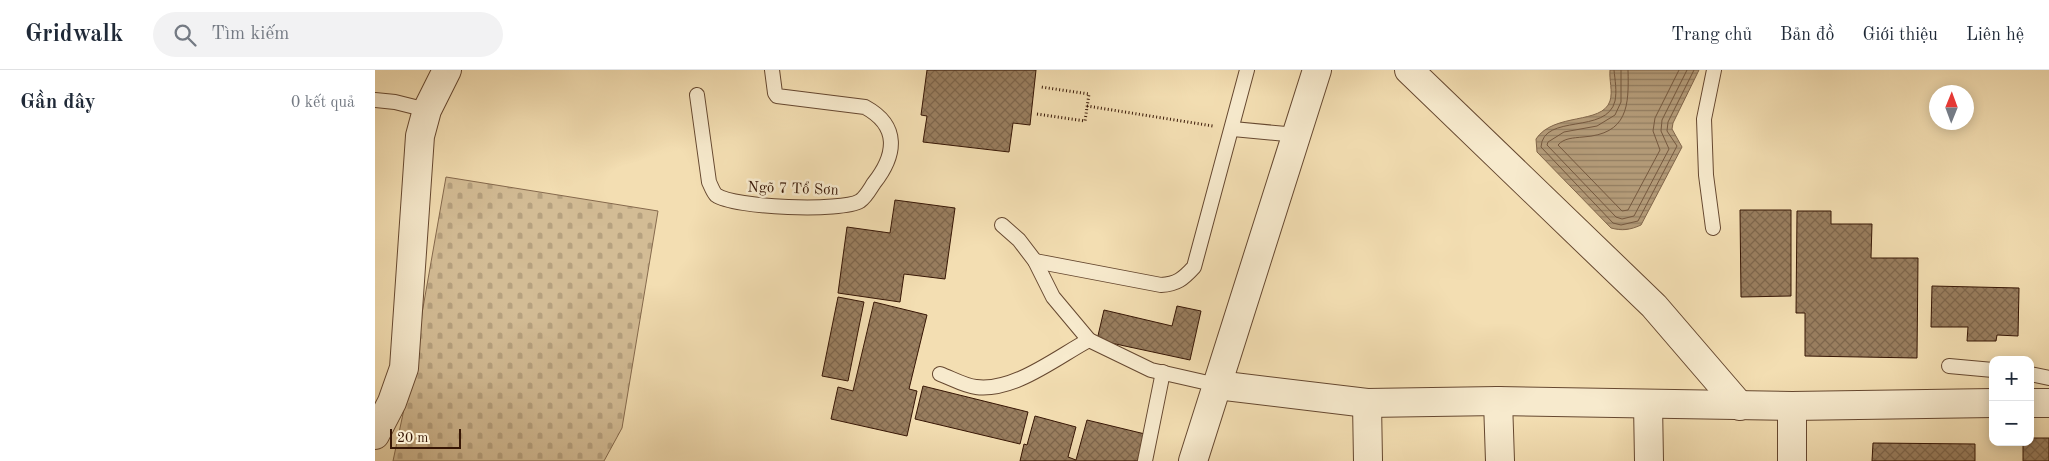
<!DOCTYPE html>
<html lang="vi">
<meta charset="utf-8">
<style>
body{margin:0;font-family:"Old Standard TT",serif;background:#f2f2f3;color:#1f2937}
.controls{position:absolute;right:15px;bottom:15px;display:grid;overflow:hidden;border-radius:10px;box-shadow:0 2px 12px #0003}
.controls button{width:45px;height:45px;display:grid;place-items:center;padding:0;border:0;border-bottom:1px solid #e0e1e3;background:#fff;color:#1f2937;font:25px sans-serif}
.compass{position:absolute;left:1554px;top:15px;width:45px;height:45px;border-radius:50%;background:#fff;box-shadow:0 2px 12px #0003;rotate:1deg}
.scale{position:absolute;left:15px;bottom:12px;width:71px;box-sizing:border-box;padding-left:5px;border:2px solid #371605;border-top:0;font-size:14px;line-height:18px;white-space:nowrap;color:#371605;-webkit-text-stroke:4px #f7eacd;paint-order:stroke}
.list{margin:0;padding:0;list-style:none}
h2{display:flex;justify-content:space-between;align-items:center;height:65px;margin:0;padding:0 20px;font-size:21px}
h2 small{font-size:16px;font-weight:400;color:#747a83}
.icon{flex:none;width:28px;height:28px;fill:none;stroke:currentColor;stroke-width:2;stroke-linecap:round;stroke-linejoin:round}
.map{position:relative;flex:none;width:1674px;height:391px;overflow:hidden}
header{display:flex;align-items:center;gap:30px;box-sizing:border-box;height:70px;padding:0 25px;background:#fff;border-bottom:1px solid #e0e1e3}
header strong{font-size:24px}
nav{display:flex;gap:28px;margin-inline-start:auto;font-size:18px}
.search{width:350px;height:45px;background:#f2f2f3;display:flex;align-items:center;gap:12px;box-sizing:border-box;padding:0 18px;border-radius:28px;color:#747a83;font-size:19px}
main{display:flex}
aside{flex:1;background:#fff}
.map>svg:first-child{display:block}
.cemetery{fill:url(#cemetery-stones);stroke:#85694d}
.water{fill:url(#water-rules);stroke:#816549}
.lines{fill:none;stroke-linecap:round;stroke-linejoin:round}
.shore{stroke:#75583e;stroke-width:1}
.building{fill:url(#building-cross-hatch);stroke:#371605}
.lane-casing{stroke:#664830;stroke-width:16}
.street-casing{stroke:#664830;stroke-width:30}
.path{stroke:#371605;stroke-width:3;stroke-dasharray:1 2.5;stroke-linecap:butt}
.lane{stroke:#f7eacd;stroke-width:14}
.street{stroke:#f7eacd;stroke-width:28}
.labels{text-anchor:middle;stroke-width:5;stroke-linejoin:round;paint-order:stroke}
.street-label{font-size:15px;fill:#371605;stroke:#f7eacd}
</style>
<header>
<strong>Gridwalk</strong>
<div class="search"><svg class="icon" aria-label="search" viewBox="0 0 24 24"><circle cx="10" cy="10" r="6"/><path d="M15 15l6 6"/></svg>Tìm kiếm</div>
<nav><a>Trang chủ</a><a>Bản đồ</a><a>Giới thiệu</a><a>Liên hệ</a></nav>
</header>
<main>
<aside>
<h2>Gần đây<small>0 kết quả</small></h2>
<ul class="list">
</ul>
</aside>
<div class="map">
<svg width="1674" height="391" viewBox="0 0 1674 391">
<defs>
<pattern id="cemetery-stones" width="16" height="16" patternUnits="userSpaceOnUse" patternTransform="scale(1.25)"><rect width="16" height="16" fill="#d3bc95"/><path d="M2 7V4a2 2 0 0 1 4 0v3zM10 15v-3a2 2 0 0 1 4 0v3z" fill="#b6a17f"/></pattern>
<pattern id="water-rules" width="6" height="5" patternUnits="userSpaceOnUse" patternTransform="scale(1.25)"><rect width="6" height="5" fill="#b39a77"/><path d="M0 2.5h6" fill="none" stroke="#927d60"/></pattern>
<pattern id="building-cross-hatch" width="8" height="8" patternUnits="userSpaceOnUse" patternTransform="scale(1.25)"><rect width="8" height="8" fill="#997e5f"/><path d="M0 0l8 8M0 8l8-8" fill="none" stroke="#7e664c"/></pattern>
</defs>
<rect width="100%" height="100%" fill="#f3deb2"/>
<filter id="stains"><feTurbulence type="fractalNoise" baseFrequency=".004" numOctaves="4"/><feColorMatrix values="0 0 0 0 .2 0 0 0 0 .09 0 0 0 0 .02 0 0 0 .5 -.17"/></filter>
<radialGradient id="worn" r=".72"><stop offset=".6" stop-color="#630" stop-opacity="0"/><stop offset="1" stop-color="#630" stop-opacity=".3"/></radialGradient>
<!-- cemetery -->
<path class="cemetery" d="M 71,107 L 283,141 L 247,358 L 229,391 L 18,391 L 36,306 Z"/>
<!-- water -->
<path class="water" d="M 1235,0 L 1324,0 L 1298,53 L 1297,59 L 1307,77 L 1266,155 C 1255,160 1247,161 1236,158 L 1162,82 L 1161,69 C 1179,42 1227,55 1235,31 C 1238,21 1234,10 1235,0 Z"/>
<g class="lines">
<!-- shore -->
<g class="shore">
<path d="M 1239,0 C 1240,10 1242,21 1240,31 C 1232,65 1168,43 1166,77 L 1238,153 L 1246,155 L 1263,151 L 1302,76 L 1292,61 L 1293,52 L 1319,0"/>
<path d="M 1246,0 L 1246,32 L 1240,45 L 1222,56 L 1189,62 L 1173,72 L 1172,75 L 1241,147 L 1247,149 L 1259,146 L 1294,79 L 1286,61 L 1287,50 L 1312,0"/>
<path d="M 1253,0 C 1254,36 1253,64 1208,67 C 1198,68 1189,68 1183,75 L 1247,141 L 1253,140 L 1285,80 L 1278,61 L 1280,48 L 1304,0"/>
</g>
</g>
<!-- building -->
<g class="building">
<path d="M 552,0 L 661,0 L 655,55 L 638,53 L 634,82 L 548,72 L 552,46 L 546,45 Z"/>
<path d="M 520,130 L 580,138 L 570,209 L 529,204 L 525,232 L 463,223 L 472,157 L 515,163 Z"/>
<path d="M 1365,140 L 1416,140 L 1416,226 L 1366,227 Z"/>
<path d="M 1422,141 L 1456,141 L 1456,154 L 1497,154 L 1496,188 L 1543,188 L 1542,288 L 1430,286 L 1430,243 L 1421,243 Z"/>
<path d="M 1557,216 L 1644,218 L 1643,266 L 1622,265 L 1621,271 L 1592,271 L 1593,257 L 1556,257 Z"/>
<path d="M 463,227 L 489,232 L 473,311 L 447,306 Z"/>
<path d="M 499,232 L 552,245 L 534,319 L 542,321 L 532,366 L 456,349 L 463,317 L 478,321 Z"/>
<path d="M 802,236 L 826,241 L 815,290 L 722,270 L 729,240 L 797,256 Z"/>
<path d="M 548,316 L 653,342 L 645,374 L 540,349 Z"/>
<path d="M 660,346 L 701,357 L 693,387 L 701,390 L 712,350 L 770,364 L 763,391 L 645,391 L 649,374 L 652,375 Z"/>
<path d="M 1655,368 L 1674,368 L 1674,391 L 1648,391 L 1648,372 L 1655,372 Z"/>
<path d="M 1498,373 L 1600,374 L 1600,391 L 1497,391 Z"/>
</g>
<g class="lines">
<defs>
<g id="lane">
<path d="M 322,25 L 334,112 C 336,116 338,122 341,125 C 359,138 467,142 485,131 C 491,127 495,119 499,113 C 521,85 525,56 490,37 L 402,26 L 400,23 L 397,0"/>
<path d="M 0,30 L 20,32 L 52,40"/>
<path d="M 858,59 L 922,65"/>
<path d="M 627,155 L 644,170 L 660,191 L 678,227 L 714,270 L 776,300 L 842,315"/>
<path d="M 1338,158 L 1331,105 L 1329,49 L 1339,0"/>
<path d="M 660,191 L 786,215 C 802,214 808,209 819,197 L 872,0"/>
<path d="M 1574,296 L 1618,300"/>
<path d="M 565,304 C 576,308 590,316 601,317 C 639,322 682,287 714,270"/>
<path d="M 1655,304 L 1674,308"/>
<path d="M 770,391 L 788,302"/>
</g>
<g id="street">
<path d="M 1034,0 L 1279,236 L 1365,336"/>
<path d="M 842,315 L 992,333 L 1123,331 L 1417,336 L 1618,333"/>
<path d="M 1123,331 L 1125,391"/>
<path d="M 992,333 L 993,391"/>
<path d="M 1655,333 L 1674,333"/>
<path d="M 1273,334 L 1274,391"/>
<path d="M 1417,336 L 1417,391"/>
<path d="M 0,365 L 17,332 L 29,298 L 45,66 L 52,40 L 72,0"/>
<path d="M 818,391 L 942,0"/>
</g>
</defs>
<!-- lane casing -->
<use href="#lane" class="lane-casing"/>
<!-- street casing -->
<use href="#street" class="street-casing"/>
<!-- path -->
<g class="path">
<path d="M 712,36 L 838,56"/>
<path d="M 662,44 L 710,51 L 714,24 L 666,17"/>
</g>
<!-- lane -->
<use href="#lane" class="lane"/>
<!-- street -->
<use href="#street" class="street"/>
</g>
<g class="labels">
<!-- street labels -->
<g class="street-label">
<text transform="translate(418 118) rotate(2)" y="5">Ngõ 7 Tổ Sơn</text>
</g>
</g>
<rect width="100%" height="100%" filter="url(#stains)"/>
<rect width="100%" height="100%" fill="url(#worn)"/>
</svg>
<div class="controls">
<button>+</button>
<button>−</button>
</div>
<svg class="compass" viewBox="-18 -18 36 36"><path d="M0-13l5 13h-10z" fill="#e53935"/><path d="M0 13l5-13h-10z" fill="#747a83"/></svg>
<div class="scale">20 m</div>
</div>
</main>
